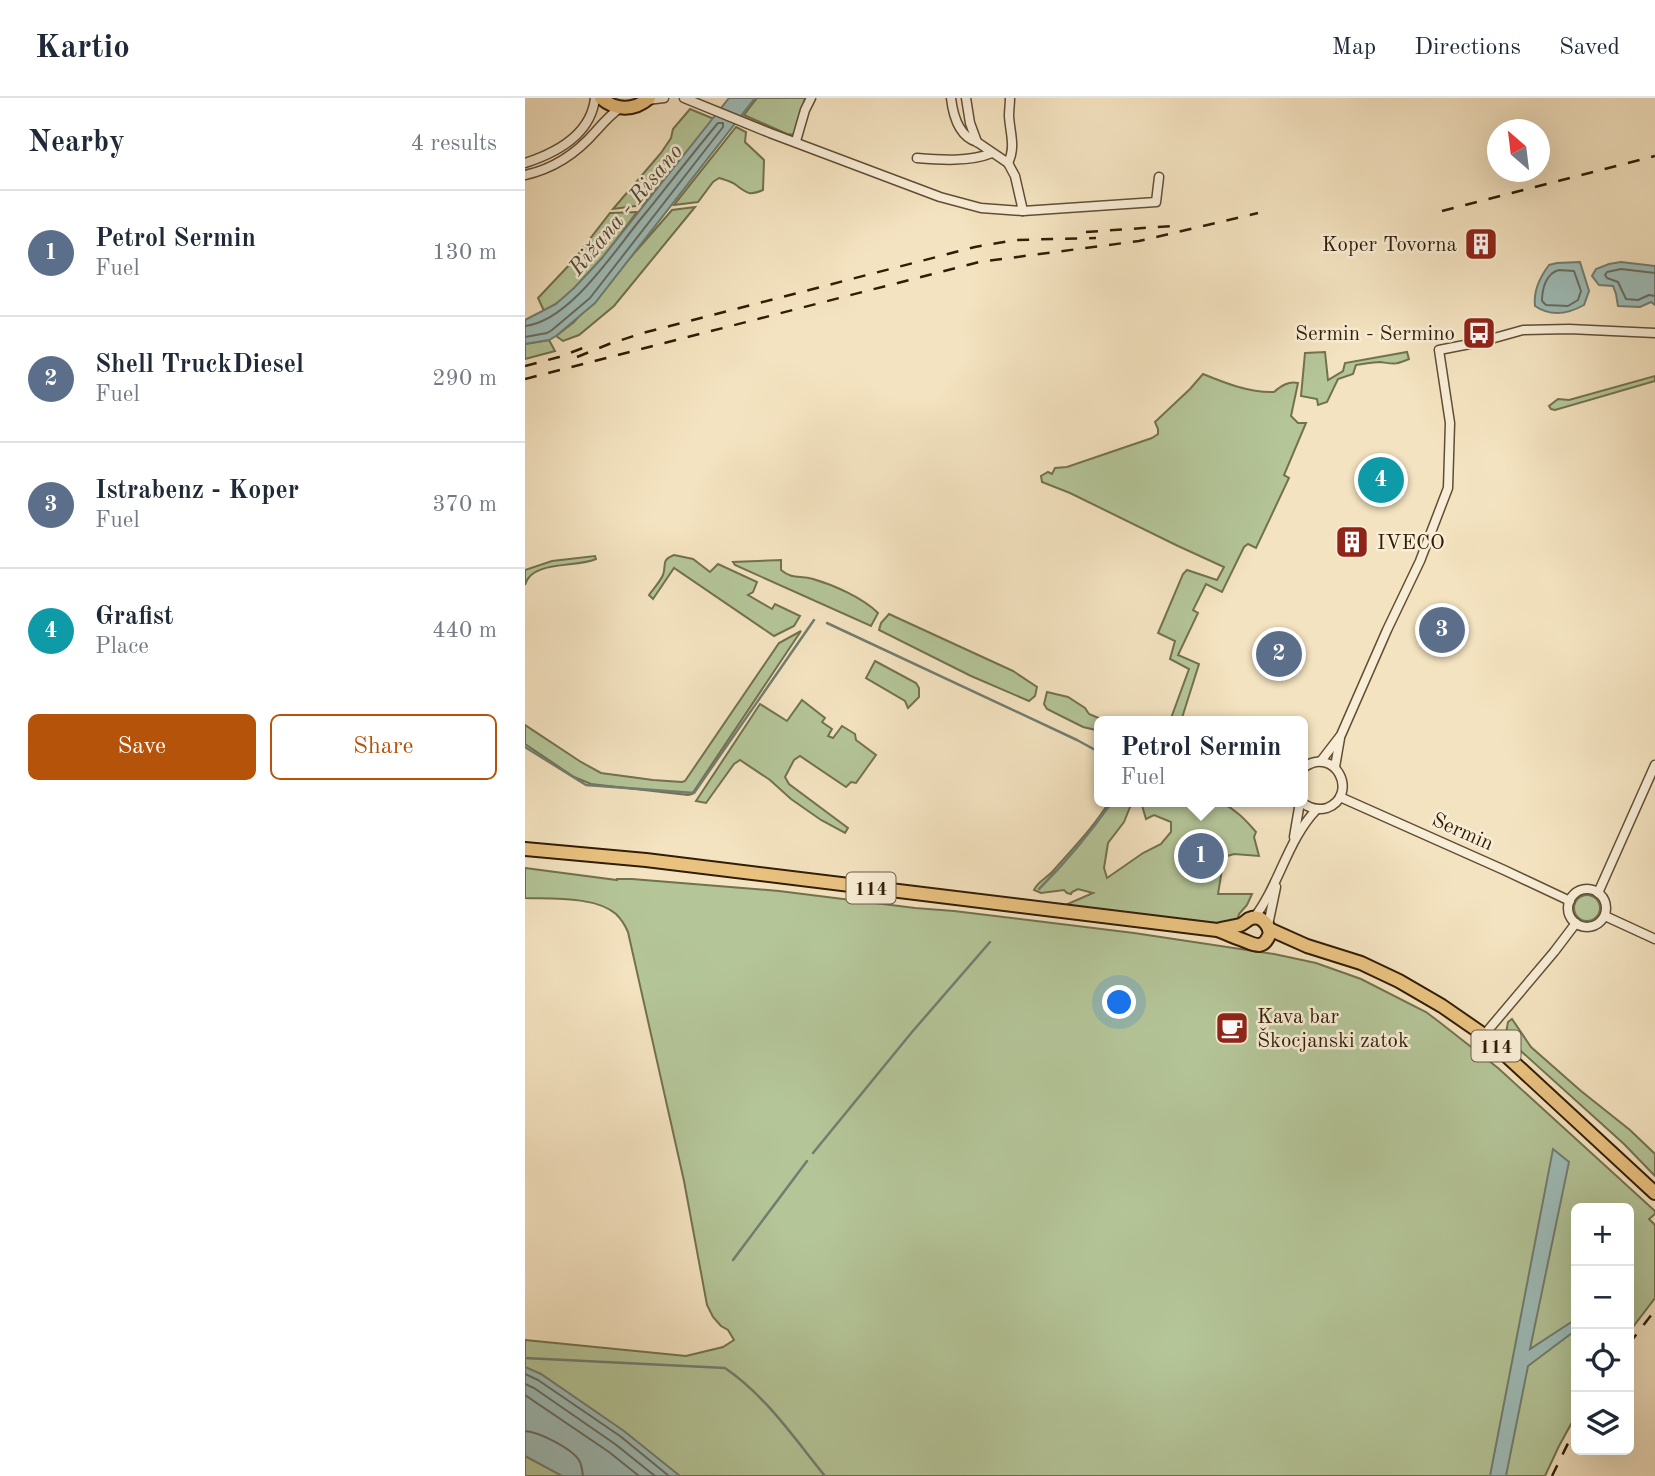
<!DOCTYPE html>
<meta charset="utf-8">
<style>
body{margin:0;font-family:"Old Standard TT",serif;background:#f2f2f3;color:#1f2937}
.controls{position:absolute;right:21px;bottom:21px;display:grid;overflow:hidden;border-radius:10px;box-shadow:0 7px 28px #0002}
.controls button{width:63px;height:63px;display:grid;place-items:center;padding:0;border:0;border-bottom:2px solid #e0e1e3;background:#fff;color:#1f2937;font:35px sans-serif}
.compass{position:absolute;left:962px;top:21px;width:63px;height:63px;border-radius:50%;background:#fff;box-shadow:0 7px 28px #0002;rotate:332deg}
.you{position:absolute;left:595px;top:905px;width:24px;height:24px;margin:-18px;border:5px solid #fff;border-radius:50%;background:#1a73e8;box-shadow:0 0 0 10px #1a73e833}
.badge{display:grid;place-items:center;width:46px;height:46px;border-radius:50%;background:#b45309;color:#fff;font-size:23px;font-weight:700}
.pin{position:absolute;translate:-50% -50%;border:4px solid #fff;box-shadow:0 2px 7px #0006}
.popup{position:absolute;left:569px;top:618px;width:214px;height:91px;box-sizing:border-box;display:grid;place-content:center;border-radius:10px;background:#fff;filter:drop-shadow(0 2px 5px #0005);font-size:23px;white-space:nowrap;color:#747a83}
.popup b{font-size:26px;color:#1f2937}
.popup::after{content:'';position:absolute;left:50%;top:100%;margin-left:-14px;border:14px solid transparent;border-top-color:#fff}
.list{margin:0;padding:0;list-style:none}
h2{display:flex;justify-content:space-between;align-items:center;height:91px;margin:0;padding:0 28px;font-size:30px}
h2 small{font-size:23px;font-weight:400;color:#747a83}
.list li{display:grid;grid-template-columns:46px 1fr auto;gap:21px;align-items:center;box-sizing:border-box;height:126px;padding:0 28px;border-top:2px solid #e0e1e3}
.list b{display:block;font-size:26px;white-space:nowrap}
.list p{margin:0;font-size:23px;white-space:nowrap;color:#747a83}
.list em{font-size:23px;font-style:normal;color:#747a83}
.actions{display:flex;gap:14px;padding:21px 28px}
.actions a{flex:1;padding:16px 0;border:2px solid #b45309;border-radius:10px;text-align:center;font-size:24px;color:#b45309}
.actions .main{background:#b45309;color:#fff}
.icon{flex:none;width:38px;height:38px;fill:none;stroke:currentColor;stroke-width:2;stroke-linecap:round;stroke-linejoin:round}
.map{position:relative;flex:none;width:1130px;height:1378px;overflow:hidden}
header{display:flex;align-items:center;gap:42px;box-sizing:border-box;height:98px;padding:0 35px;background:#fff;border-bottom:2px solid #e0e1e3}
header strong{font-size:33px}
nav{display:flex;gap:38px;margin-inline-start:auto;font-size:24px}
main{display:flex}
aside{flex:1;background:#fff}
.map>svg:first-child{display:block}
.green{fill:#b4c598;stroke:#72714f;stroke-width:2}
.water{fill:#9ebdb9;stroke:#727d71;stroke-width:2}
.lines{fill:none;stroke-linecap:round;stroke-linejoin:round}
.shore{stroke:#686d60;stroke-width:2}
.stream{stroke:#727d71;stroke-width:2.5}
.street-casing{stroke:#624e34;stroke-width:11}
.primary-casing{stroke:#311d06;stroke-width:16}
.street{stroke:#f8edd6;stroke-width:8}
.primary{stroke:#eac280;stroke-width:12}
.rail{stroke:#311d06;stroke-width:2.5;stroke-dasharray:12 12;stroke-linecap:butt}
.labels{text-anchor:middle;stroke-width:5;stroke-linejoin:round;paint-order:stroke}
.shield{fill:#f8edd6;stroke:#6d5b44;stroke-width:2}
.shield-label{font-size:19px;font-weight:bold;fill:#311d06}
.poi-label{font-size:21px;fill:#311d06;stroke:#f8edd6;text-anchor:end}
.street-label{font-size:21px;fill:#311d06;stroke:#f8edd6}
.water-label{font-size:23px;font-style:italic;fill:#524d3c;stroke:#f8edd6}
</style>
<header>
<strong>Kartio</strong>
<nav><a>Map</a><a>Directions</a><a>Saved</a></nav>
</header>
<main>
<aside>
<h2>Nearby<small>4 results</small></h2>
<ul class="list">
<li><span class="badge" style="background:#5c6f8a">1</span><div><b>Petrol Sermin</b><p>Fuel</p></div><em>130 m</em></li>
<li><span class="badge" style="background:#5c6f8a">2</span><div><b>Shell TruckDiesel</b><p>Fuel</p></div><em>290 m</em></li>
<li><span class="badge" style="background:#5c6f8a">3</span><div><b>Istrabenz - Koper</b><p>Fuel</p></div><em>370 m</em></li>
<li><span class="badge" style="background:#0f9aa8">4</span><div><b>Grafist</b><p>Place</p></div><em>440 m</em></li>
</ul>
<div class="actions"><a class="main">Save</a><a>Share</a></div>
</aside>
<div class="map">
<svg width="1130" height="1378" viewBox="0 0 1130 1378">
<rect width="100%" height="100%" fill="#f4e3c0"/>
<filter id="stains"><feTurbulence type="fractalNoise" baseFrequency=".00286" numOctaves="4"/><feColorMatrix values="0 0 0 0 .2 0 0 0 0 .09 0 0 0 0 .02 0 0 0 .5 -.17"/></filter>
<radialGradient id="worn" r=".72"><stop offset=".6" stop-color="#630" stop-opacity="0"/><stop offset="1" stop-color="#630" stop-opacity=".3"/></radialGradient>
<!-- green -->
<g class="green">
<path d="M 232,0 L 280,0 L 269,37 L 262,36 L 219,17 Z"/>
<path d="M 165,11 L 189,21 L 118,107 L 88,111 L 136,55 L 146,40 L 148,31 Z"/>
<path d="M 211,29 L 221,34 L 220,44 L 239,62 L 238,92 C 224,98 222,95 211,87 C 206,83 200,82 194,80 L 188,84 L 173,104 L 149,107 Z"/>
<path d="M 170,109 L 89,208 L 54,237 L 38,243 L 31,238 L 49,224 L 147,112 Z"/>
<path d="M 112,114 C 86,148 57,193 19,213 L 13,200 L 47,164 L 85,115 Z"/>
<path d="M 24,242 L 30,253 L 0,261 L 0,246 Z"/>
<path d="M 800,254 L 803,282 L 818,273 L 820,265 L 882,254 L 884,261 C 870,267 870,266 855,264 C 848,264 839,266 831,267 L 828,276 L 813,281 L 802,304 L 793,307 L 792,301 L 776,298 L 780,255 Z"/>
<path d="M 678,276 C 700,285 725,295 749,294 C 756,288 763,283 773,285 L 766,318 L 773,325 L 781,325 L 759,377 L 764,380 L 731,450 L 723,446 L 719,449 L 697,494 L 681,486 L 668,512 L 673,515 L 653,557 L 674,566 L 656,623 L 645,623 L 664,571 L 645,561 L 650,543 L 633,535 L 658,476 L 662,472 L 692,482 L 699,469 L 653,448 L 545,395 L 517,384 L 516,378 L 523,374 L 527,376 L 530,370 L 542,369 L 627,340 L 633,336 L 633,331 L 630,324 L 665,291 Z"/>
<path d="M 1130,278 L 1130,283 L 1030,312 L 1026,311 L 1024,308 L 1033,301 L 1044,302 Z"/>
<path d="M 149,457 L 168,461 L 185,474 L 193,466 L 232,484 L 228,494 L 223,497 L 247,511 L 250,506 L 275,518 L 269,528 L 249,538 L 149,470 L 128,501 L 124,497 C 128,491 135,484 138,477 C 142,466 135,463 149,457 Z"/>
<path d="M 70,458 L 71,461 C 52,470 6,462 0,487 L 0,472 L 27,463 Z"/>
<path d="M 256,462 L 256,472 C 268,482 275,477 288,481 C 309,487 338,500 353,515 L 346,528 L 210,467 L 208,464 Z"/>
<path d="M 364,516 L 488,573 L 512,589 L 510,598 L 504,603 L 446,578 L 354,532 L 356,525 Z"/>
<path d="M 276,533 L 167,696 L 163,697 L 66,686 L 49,679 L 0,646 L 0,627 L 56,664 L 76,675 L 128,682 L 157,684 L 160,683 L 254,545 Z"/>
<path d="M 350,563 L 391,585 L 394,590 L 394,599 L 383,610 L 380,603 L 341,580 Z"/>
<path d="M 522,594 L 543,599 L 560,610 L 564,616 L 576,621 L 571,632 L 558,629 L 522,611 L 519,606 Z"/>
<path d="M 277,602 L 300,620 L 297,624 L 307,631 L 303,638 L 308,640 L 317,628 L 330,636 L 331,642 L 351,657 L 331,685 L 326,684 L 321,689 L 275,658 L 269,662 L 260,679 L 264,686 L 323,730 L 320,735 L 296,722 L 266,701 L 245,682 L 215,662 L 209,666 L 181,705 L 171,703 L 235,606 L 262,623 Z"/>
<path d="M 584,704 L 607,704 L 599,724 L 583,745 L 579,770 L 582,780 L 618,755 L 636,746 L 646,734 L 646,724 L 629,717 L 621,721 L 616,704 L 695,704 C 710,711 720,721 731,734 L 729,739 L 734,758 L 709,756 L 699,759 L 693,796 L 727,796 L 722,807 L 714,816 L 711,827 L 536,809 L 568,795 L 553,791 L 547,794 L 546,796 L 542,795 L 539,792 L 516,795 L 509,792 C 513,783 522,780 528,773 C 548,750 569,729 584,704 Z"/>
<path d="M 0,770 L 92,782 L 92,781 L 107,781 L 254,793 L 390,810 L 429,813 L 609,835 L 749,856 L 791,865 L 836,881 L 901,914 L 913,923 L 973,970 L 1130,1113 L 1130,1116 L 1124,1121 L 1130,1127 L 1130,1200 L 1104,1234 L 1104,1110 L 1051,1110 L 1051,1317 L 1034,1348 L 1020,1378 L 0,1378 L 0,1242 L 161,1258 L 198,1249 L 209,1242 L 203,1232 L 196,1228 L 188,1219 L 182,1207 L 159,1083 L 103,834 C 100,827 96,821 91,816 C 70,798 26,801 0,800 Z"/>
<circle cx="1062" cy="810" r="13"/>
<path d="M 987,921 L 1006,949 L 1056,993 L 1105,1032 L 1130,1056 L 1130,1078 L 1099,1046 L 986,944 L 981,935 L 983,924 Z"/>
</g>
<!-- water -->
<g class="water">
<path d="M 204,0 L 230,0 L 70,205 L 31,238 L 24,242 L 0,246 L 0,222 L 31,206 L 49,190 L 77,160 Z"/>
<path d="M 1055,164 L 1064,193 L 1059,207 C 1043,216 1026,219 1010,208 C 1008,192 1015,179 1024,167 L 1032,165 Z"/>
<path d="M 1096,164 L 1130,168 L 1130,207 L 1126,204 L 1115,209 L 1093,208 L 1091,196 L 1088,188 L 1074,187 L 1067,178 L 1071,171 L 1084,166 Z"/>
<path d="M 1028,1051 L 1044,1064 L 1005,1251 L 1051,1221 L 1051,1232 L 1003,1268 L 981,1378 L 965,1378 Z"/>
<path d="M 0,1269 L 16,1276 L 99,1333 L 155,1378 L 37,1378 L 0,1358 Z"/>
</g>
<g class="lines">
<!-- shore -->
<g class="shore">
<path d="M 1034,172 L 1049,173 L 1056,193 L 1053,202 L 1043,208 L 1021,207 L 1017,203 C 1017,191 1021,175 1034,172 Z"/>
<path d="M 1130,175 L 1096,171 L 1082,174 L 1080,177 L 1082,180 L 1093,184 L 1101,201 L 1113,202 L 1124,197 L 1130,198"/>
<path d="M 0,228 C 46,223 91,150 119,117 C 144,86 168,55 193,25 L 198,25 L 198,29 L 65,200 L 27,232 L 22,235 L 0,239"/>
<path d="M 0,1276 L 13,1282 L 95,1338 L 144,1378"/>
<path d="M 0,1286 L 9,1290 L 90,1346 L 130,1378"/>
<path d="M 0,1297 L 84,1354 L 114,1378"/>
<path d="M 0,1333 C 14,1334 46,1350 54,1362 C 57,1367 57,1372 58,1378"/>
</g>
<!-- stream -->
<g class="stream">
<path d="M 302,525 L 552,642 L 574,654"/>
<path d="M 0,649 L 61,687 L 169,695 L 289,522"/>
<path d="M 514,791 C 541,764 565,735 587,704"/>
<path d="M 288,1055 L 387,934 L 465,844"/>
<path d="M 208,1162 L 282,1063"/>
<path d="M 0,1260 L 200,1270 C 241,1298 269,1340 300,1378"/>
</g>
<defs>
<g id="street">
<path d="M 159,0 L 245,35 L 415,99 L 456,110 L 498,113 L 631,104 L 634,79"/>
<path d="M 426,0 C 428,17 433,38 452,44 L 483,65 L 490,78 L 498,113"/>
<path d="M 441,0 L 445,25 L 452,44"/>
<path d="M 122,2 L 139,0"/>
<path d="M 271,43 L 280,12 L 286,0"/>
<path d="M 392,60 C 415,62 445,64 467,55"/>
<path d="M 0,65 C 31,55 66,37 70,0"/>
<path d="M 483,65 C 491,49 485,35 484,18 C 484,12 485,6 485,0"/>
<path d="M 0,77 C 28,71 52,55 71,33 C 79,24 85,17 95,10"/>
<path d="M 796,663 L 816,637 L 862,532 L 895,463 L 923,390 L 925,325 L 914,252 L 955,244 L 998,232 L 1044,231 L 1130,235"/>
<path d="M 810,669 L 815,640"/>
<path d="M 815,699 L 979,772 L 1045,803"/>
<path d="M 776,704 C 784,710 792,713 802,710 C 835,697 810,646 778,670"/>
<path d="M 769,739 L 775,704"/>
<circle cx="1062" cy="810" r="19"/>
<path d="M 1073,795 L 1130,667"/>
<path d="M 1080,818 L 1130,841"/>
<path d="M 729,820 C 755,786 762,742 792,711"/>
<path d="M 743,827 L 751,789"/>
<path d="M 959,937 L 1029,854 L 1051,825"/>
</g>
<g id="primary">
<path d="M 76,0 C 91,13 109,13 124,0"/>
<path d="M 0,751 L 121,762 L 692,832 C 700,835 707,838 715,841 C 729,846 738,854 745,835 C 743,825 735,816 724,821 C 721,823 718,826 715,827 C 707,829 699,830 692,832"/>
<path d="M 744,831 L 782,848 L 836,865 L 874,883 L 917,908 L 959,937 L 1130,1095"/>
</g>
</defs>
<!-- street casing -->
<use href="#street" class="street-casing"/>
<!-- primary casing -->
<use href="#primary" class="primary-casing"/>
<!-- street -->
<use href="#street" class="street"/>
<!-- primary -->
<use href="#primary" class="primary"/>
<!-- rail -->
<g class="rail">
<path d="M 917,113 L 1130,58"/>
<path d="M 561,134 L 648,128"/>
<path d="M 52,259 L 84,246 L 118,235 L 450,149 L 490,142 L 571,140"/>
<path d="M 0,268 L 34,259 L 58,250"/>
<path d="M 0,281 L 454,164 L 614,143 L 733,115"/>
<path d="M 1104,1246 L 1130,1212"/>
<path d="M 1027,1378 L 1051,1329"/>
</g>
</g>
<!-- icons -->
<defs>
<symbol id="building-square" viewBox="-11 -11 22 22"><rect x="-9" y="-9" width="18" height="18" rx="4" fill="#8f2418" stroke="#f8edd6"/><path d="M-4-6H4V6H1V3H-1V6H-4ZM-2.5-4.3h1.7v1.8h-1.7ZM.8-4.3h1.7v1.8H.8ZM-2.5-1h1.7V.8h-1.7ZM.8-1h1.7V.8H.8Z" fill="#fff"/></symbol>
<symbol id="bus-square" viewBox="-11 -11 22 22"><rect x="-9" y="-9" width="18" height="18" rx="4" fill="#8f2418" stroke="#f8edd6"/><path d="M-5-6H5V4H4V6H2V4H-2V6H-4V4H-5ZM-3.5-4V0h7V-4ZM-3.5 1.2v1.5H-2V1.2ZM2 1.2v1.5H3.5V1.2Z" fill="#fff"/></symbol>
<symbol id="cafe-square" viewBox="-11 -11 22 22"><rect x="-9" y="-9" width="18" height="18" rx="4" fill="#8f2418" stroke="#f8edd6"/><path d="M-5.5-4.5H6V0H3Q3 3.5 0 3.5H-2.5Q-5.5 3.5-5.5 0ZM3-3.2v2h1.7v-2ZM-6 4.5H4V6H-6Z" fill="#fff"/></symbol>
</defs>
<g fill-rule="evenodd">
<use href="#building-square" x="937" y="127" width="38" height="38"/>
<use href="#bus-square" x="935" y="216" width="38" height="38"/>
<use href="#building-square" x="808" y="425" width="38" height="38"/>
<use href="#cafe-square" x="688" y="911" width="38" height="38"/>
</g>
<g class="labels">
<!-- shield labels -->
<g class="shield">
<rect x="321.5" y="774.5" width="49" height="31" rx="5"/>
<rect x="946.5" y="932.5" width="49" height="31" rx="5"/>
</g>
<g class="shield-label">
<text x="346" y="797">114</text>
<text x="971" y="955">114</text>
</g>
<!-- poi labels -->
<g class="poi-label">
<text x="932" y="153">Koper Tovorna</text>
<text x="930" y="242">Sermin - Sermino</text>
<text x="852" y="451" text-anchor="start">IVECO</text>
<text x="732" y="925" text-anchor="start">Kava bar<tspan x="732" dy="24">Škocjanski zatok</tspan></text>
</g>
<!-- street labels -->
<g class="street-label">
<text transform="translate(938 733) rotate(24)" y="7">Sermin</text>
</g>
<!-- water labels -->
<g class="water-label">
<text transform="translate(100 111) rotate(-50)" y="8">Rižana - Risano</text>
</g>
</g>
<rect width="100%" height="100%" filter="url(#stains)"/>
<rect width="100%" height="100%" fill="url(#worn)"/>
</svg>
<div class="controls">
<button>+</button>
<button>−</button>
<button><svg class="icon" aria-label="locate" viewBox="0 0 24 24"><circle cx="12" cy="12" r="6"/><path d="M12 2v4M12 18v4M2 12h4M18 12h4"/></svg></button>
<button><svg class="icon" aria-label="layers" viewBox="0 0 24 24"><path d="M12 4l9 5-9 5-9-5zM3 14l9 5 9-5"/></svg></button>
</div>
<svg class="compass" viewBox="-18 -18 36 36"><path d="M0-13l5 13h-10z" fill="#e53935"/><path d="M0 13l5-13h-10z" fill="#747a83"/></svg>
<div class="you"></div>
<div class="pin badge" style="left:676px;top:758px;background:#5c6f8a">1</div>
<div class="popup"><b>Petrol Sermin</b>Fuel</div>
<div class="pin badge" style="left:754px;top:556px;background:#5c6f8a">2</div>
<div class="pin badge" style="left:917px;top:532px;background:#5c6f8a">3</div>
<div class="pin badge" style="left:856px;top:382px;background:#0f9aa8">4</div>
</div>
</main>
